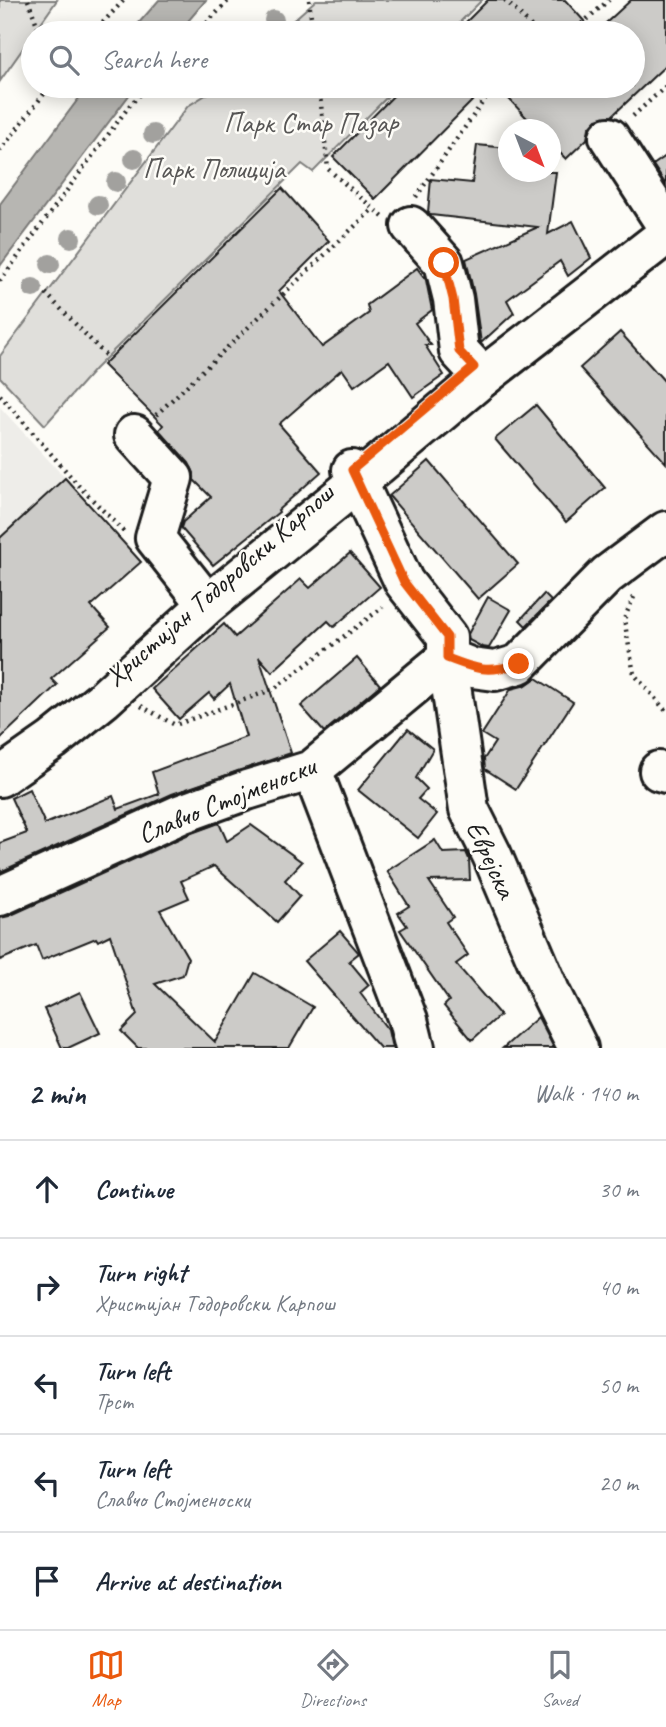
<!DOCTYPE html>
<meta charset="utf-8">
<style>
body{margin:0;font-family:Caveat,sans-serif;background:#f2f2f3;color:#1f2937}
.compass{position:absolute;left:498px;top:119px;width:63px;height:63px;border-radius:50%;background:#fff;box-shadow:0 4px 18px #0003;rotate:138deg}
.stop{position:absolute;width:21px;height:21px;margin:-16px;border:5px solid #ea580c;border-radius:50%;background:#fff}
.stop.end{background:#ea580c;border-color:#fff;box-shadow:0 2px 7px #0008}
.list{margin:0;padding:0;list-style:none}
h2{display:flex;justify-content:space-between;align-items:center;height:91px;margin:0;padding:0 28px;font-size:30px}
h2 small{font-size:23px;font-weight:400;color:#747a83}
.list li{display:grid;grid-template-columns:46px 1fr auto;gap:21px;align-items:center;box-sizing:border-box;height:98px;padding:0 28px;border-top:2px solid #e0e1e3}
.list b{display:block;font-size:26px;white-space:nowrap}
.list p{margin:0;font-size:23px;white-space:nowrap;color:#747a83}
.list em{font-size:23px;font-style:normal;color:#747a83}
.icon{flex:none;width:38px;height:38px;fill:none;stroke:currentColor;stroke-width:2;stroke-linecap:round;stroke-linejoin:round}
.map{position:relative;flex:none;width:666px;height:1048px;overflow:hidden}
.search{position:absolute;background:#fff;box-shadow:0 4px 18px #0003;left:21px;right:21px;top:21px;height:77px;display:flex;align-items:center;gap:18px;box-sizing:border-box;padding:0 24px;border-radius:38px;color:#747a83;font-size:26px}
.sheet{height:581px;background:#fff}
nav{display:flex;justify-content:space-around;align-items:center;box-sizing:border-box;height:98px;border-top:2px solid #e0e1e3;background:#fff;font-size:19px;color:#747a83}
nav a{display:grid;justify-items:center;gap:4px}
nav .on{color:#ea580c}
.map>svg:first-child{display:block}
.built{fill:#eeede9}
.green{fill:#e0dfdb;stroke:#7e7e7c;stroke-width:2}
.water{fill:#b7b6b2;stroke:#797876;stroke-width:2}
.building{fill:#cccbc8;stroke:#1c1c1c;stroke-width:2}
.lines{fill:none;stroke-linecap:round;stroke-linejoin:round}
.minor-casing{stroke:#1c1c1c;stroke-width:44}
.path{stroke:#1c1c1c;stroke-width:4.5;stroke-dasharray:2 5;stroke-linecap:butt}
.minor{stroke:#fdfcf7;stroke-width:38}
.tree{fill:#a2a19e}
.route{stroke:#ea580c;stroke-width:9}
.labels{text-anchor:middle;stroke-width:5;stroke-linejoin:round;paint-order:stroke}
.park-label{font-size:28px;fill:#575655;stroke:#fdfcf7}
.street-label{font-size:28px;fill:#1c1c1c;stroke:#fdfcf7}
</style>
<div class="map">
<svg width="666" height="1048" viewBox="0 0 666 1048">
<rect width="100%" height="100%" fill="#fdfcf7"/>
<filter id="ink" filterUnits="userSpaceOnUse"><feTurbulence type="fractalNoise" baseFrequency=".0143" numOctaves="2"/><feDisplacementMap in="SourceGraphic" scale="14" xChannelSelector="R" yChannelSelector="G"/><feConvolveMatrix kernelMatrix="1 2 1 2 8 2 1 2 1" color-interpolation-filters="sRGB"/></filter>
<g filter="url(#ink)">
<!-- built -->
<path class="built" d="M 0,407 L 65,478 L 0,538 Z"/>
<!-- green -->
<g class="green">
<path d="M 0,0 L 57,0 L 0,81 Z"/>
<path d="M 316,0 L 482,0 L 449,33 L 279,33 Z"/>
<path d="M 220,86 L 398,86 L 313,172 L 302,164 L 95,369 L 45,425 L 0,377 L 0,356 L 188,106 Z"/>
</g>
<!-- water -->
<g class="water">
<path d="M 159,0 L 206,0 L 178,33 L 130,33 Z"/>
<path d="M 88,86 L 136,86 L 0,266 L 0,204 Z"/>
</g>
<!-- building -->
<g class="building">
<path d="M 488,0 L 565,0 L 595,33 L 631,0 L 666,0 L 666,65 L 612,116 L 597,119 L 589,128 L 587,139 L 566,159 L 550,143 L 550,130 L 538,130 L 497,86 L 633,86 L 633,33 L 455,33 Z"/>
<path d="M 403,86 L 487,86 L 375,199 L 333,157 Z"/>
<path d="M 477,145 L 508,148 L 508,172 L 556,172 L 548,234 L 573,221 L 591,258 L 568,276 L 560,261 L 507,300 L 514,313 L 481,343 L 474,294 L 466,259 L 538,227 L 431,215 L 428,212 L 431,179 L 472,183 Z"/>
<path d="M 666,156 L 666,185 L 653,165 Z"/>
<path d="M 282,188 L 329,241 L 279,291 L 322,347 L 369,313 L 367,305 L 417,268 L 426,280 L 432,310 L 415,323 L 431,345 L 425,345 L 444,375 L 413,397 L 389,361 L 354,386 L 342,369 L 279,424 L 321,472 L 278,510 L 279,512 L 213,565 L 181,528 L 183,522 L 211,497 L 194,480 L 194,473 L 189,463 L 159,430 L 163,425 L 103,365 Z"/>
<path d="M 620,332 L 666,383 L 666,463 L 580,368 Z"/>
<path d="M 536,405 L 605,488 L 566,522 L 495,439 Z"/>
<path d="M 429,461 L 518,564 L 478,599 L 389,496 Z"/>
<path d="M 65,478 L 141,562 L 91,606 L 110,627 L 51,679 L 57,685 L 0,739 L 0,538 Z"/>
<path d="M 350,553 L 380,587 L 334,627 L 328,621 L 272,672 L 259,657 L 291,753 L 172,794 L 0,872 L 0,843 L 27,833 L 11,798 L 29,789 L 45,824 L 113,796 L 118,809 L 159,794 L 152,772 L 246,737 L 230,684 L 214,699 L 209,693 L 179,719 L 152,689 L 224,624 L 235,637 L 301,579 L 310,588 Z"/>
<path d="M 544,594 L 551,601 L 526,626 L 520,620 Z"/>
<path d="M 488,597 L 511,610 L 489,648 L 482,647 L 469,640 L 468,634 Z"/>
<path d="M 357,658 L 380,685 L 324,732 L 301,706 Z"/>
<path d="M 536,678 L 573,702 L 516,789 L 485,769 L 484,759 L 495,742 L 482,734 L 511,689 L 526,685 Z"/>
<path d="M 408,729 L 433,749 L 416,778 L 427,789 L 418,799 L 437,814 L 418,838 L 358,790 Z"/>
<path d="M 219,823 L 227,841 L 251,825 L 302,862 L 285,880 L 300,896 L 277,922 L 214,866 L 181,881 L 189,898 L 160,910 L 188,958 L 183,975 L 155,984 L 215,1042 L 255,973 L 313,1007 L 289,1048 L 138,1048 L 121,1031 L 137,1015 L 110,935 L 98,941 L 96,938 L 42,960 L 36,945 L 0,960 L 0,918 L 9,916 L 189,834 Z"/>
<path d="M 435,840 L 443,853 L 466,852 L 469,859 L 470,880 L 429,881 L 453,917 L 446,922 L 468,955 L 456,964 L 500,1015 L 472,1040 L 444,1006 L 449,1001 L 400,930 L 407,926 L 398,913 L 409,906 L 387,871 Z"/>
<path d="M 340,931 L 359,953 L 349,961 L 369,985 L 360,993 L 388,1030 L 392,1048 L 380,1048 L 304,961 Z"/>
<path d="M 80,992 L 100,1033 L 68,1048 L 62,1048 L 44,1009 Z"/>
<path d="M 538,1017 L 554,1048 L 503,1048 Z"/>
</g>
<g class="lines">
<defs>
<g id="minor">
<path d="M 609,137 L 666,225"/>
<path d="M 411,226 L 444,263 L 453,299 L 459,351 L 483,377"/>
<path d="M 134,435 L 173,478 L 155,538 L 200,595"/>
<path d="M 352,470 L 404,582 L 447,637 L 447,658 L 469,809 L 492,855 L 551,994 L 578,1048"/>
<path d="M 447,658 L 472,668 L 495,671 L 519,664 L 607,575 L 666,531"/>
<path d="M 312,770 L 408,1020 L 415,1048"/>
<path d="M 659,771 L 666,773"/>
<path d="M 0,777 L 53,740 L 104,699 L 207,605 L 358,482 L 483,377 L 666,235"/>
<path d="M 0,896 L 181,814 L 247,790 L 312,770 L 447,658"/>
</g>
</defs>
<!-- minor casing -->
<use href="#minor" class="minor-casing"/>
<!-- path -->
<g class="path">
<path d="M 28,0 L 40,33"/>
<path d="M 309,0 L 313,33"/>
<path d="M 505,0 L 538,33"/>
<path d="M 93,33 L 124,0"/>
<path d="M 197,33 L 229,0"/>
<path d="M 571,33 L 609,0"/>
<path d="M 319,86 L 328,169 L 383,217"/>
<path d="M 494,86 L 502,94 L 512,86"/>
<path d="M 633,116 L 666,86"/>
<path d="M 0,151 L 50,86"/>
<path d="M 416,197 L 494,86"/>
<path d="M 0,281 L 130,105 L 148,86"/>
<path d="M 36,283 L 109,359"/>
<path d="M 0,395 L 79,486 L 124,532"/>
<path d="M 156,415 L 374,208"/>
<path d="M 634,597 L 624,619 L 634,674 L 666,711"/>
<path d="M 141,706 L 175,725 L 274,689 L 383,607"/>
</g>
<!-- minor -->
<use href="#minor" class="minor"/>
</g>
<!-- trees -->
<g class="tree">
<circle cx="274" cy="20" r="10"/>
<circle cx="153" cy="134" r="10"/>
<circle cx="134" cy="159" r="10"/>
<circle cx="116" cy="182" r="10"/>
<circle cx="98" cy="205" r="10"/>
<circle cx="71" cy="238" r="10"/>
<circle cx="50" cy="264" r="10"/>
<circle cx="33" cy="288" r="10"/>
</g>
</g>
<g class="lines" filter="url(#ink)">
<!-- route -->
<path class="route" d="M 444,263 L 453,299 L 459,351 L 474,367 L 352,470 L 404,582 L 447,637 L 447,658 C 478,670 487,673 519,664"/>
</g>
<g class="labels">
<!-- park labels -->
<g class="park-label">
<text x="311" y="132">Парк Стар Пазар</text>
<text x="214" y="178">Парк Полиција</text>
</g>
<!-- street labels -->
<g class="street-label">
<text transform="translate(219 584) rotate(-41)" y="10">Христијан Тодоровски Карпош</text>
<text transform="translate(226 799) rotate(-22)" y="10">Славчо Стојменоски</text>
<text transform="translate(492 859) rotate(65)" y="10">Еврејска</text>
</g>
</g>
</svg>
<svg class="compass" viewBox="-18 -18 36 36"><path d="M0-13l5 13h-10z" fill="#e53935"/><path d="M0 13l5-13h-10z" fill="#747a83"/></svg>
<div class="stop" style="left:444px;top:263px"></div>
<div class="stop end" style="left:519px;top:664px"></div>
<div class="search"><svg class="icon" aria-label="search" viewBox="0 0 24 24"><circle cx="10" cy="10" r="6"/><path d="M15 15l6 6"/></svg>Search here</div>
</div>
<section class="sheet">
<h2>2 min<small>Walk · 140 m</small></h2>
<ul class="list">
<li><svg class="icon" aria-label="ahead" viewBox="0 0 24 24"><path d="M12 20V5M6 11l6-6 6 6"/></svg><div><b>Continue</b></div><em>30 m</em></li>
<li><svg class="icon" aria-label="right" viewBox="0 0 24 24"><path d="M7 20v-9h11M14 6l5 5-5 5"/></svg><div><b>Turn right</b><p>Христијан Тодоровски Карпош</p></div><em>40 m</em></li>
<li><svg class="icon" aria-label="left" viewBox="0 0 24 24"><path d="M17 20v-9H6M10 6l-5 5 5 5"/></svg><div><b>Turn left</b><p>Трст</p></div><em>50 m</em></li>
<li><svg class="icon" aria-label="left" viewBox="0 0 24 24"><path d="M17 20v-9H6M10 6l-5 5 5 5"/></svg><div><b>Turn left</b><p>Славчо Стојменоски</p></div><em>20 m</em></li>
<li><svg class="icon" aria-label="arrive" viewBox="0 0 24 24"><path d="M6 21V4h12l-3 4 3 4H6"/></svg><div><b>Arrive at destination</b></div></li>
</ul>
</section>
<nav>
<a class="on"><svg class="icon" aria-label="map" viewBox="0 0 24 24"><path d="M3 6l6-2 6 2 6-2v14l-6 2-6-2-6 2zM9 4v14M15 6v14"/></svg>Map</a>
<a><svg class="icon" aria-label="directions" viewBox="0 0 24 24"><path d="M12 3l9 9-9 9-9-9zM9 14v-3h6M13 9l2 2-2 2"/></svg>Directions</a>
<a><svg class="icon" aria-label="saved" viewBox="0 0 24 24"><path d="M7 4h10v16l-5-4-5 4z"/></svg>Saved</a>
</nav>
